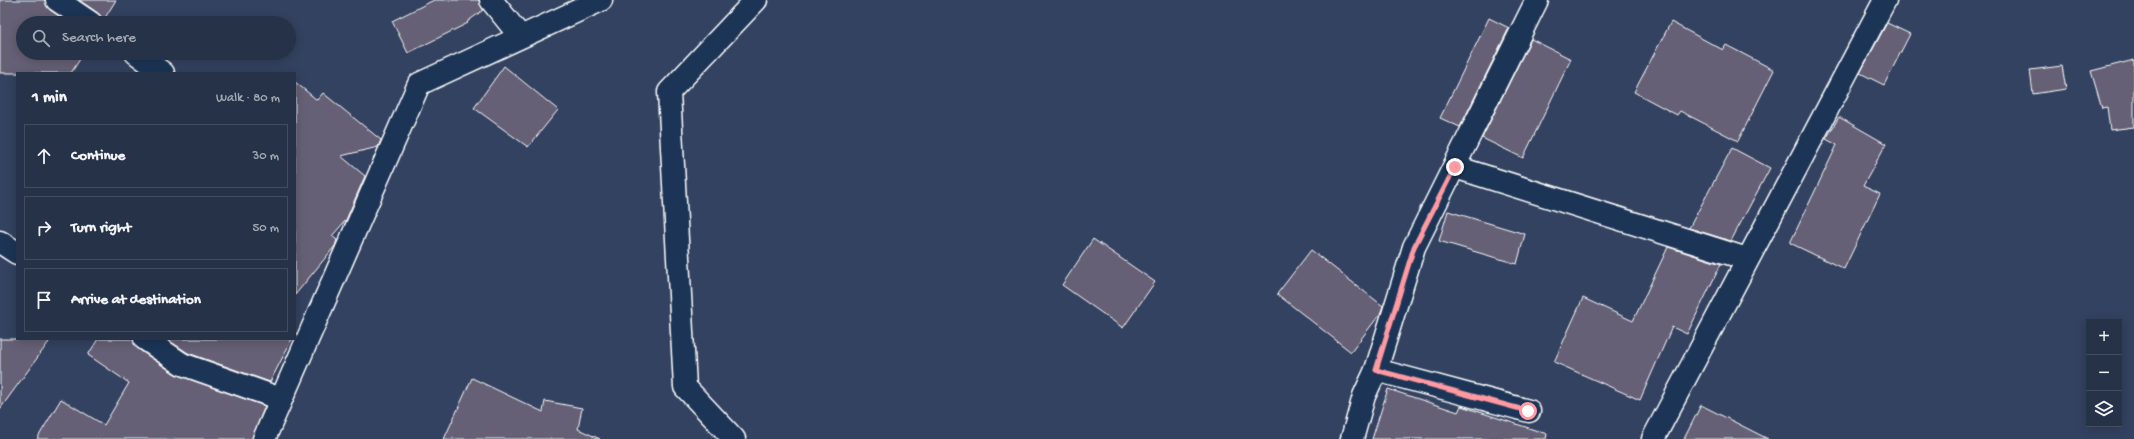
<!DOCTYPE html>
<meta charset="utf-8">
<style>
body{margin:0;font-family:"Gochi Hand",sans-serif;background:#323e52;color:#f1f3f6}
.controls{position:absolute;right:12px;bottom:12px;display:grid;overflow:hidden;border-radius:0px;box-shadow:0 2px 10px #0003}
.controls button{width:36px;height:36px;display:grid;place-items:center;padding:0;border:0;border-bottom:1px solid #424d60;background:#263248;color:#f1f3f6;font:20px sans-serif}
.stop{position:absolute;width:12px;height:12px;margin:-9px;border:3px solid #ff9aa2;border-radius:50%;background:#fff}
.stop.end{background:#ff9aa2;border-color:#fff;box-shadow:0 1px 4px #0008}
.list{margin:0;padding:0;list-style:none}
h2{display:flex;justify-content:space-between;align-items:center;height:52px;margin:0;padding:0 16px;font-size:17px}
h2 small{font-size:13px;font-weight:400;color:#a4aab4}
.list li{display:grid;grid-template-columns:26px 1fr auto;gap:12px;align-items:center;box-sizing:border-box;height:64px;margin:0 8px 8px;padding:0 8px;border:1px solid #424d60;border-radius:0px}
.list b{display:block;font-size:15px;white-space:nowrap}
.list em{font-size:13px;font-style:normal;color:#a4aab4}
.icon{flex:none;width:22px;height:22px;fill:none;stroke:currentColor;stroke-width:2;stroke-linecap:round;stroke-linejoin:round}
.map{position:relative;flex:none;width:2134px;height:439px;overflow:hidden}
.search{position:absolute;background:#263248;box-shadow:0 2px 10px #0003;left:16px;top:16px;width:280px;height:44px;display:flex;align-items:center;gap:10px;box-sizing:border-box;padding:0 14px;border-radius:22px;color:#a4aab4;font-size:15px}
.panel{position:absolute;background:#263248;box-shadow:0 2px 10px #0003;left:16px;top:72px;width:280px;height:268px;border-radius:0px}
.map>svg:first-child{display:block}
.building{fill:#656075;stroke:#fff}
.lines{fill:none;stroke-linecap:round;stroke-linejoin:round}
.street-casing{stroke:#fff;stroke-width:25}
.street{stroke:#1d3557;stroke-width:22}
.route{stroke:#ff9aa2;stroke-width:5}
</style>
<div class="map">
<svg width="2134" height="439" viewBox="0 0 2134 439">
<rect width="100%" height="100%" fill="#334260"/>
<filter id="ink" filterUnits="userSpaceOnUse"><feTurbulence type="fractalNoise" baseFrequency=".025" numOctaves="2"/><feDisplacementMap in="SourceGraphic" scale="8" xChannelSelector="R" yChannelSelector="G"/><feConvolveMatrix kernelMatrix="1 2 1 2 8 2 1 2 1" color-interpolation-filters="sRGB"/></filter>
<g filter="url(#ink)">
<!-- building -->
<g class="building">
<path d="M 0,0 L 45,0 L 50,10 L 69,23 L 23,23 L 23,53 L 84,53 L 71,73 L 0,73 Z"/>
<path d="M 79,0 L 116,0 L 103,21 L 98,13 Z"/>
<path d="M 434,0 L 479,0 L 483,10 L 467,22 L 468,23 L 408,53 L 392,21 Z"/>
<path d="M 1489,18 L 1509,28 L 1460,127 L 1440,118 Z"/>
<path d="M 1671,22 L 1723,50 L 1726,45 L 1774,70 L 1738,141 L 1680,111 L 1677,115 L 1634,92 Z"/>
<path d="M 1887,23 L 1910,34 L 1884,85 L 1860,73 Z"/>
<path d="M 1531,39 L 1571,59 L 1523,158 L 1482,138 Z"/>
<path d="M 2134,60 L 2134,127 L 2110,130 L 2107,107 L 2102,108 L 2091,71 Z"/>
<path d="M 504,66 L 558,110 L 528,147 L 474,108 Z"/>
<path d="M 2062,66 L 2066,89 L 2033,94 L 2030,70 Z"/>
<path d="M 295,82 L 317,100 L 323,93 L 381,140 L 378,147 L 341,156 L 365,176 L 346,220 L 332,236 L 337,240 L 335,246 L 295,295 Z"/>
<path d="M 1839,117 L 1886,144 L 1863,186 L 1880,194 L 1844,269 L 1790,243 L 1837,145 L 1826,139 Z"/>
<path d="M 1732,148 L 1770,168 L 1731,241 L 1689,228 Z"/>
<path d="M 1448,211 L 1525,234 L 1517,264 L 1439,241 Z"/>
<path d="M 1093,239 L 1155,282 L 1123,328 L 1062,285 Z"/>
<path d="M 1668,247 L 1721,264 L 1687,334 L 1672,327 L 1640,400 L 1554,362 L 1583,298 L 1633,321 Z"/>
<path d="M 1311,250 L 1383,306 L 1380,314 L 1351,352 L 1277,294 Z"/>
<path d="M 0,339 L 51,339 L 0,409 Z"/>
<path d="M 98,339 L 133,339 L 138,349 L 175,374 L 265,406 L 252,439 L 37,439 L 61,399 L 104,425 L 129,383 L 88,355 Z"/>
<path d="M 167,339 L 292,339 L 270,382 L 188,353 Z"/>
<path d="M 472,378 L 543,412 L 545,401 L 582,408 L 578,429 L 600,439 L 444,439 Z"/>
<path d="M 1388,389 L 1458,412 L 1461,406 L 1547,434 L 1546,439 L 1372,439 Z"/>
<path d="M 1701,405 L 1768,439 L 1684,439 Z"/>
</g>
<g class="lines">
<defs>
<g id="street">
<path d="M 57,0 L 91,23"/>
<path d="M 491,0 L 520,36"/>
<path d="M 136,53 L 163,73"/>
<path d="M 1455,167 L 1747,259"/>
<path d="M 0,242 L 17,253"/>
<path d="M 145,339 L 182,364 L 281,399"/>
<path d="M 1376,370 L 1529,411"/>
<path d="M 264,439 L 419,84 L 601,0"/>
<path d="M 734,439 L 685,387 L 669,92 L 756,0"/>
<path d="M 1352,439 L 1364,396 L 1376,370 L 1414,247 L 1537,0"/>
<path d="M 1653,439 L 1885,0"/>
</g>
</defs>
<!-- street casing -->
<use href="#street" class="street-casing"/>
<!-- street -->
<use href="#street" class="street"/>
</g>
</g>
<g class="lines" filter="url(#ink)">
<!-- route -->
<path class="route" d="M 1455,167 L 1414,247 L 1376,370 L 1528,411"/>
</g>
</svg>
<div class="controls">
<button>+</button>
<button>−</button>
<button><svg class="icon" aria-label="layers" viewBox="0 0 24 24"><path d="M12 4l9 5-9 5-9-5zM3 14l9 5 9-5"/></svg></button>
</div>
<div class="stop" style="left:1528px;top:411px"></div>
<div class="stop end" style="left:1455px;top:167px"></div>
<div class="search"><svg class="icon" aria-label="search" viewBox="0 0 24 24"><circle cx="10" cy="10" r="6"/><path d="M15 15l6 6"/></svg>Search here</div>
<section class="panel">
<h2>1 min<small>Walk · 80 m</small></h2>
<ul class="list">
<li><svg class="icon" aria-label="ahead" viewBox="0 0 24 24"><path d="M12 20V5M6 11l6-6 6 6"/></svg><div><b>Continue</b></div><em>30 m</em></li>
<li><svg class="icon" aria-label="right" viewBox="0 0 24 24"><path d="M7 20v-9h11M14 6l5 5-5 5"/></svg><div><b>Turn right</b></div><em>50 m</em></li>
<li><svg class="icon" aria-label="arrive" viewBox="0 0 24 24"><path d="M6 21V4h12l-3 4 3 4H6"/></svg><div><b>Arrive at destination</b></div></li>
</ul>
</section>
</div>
